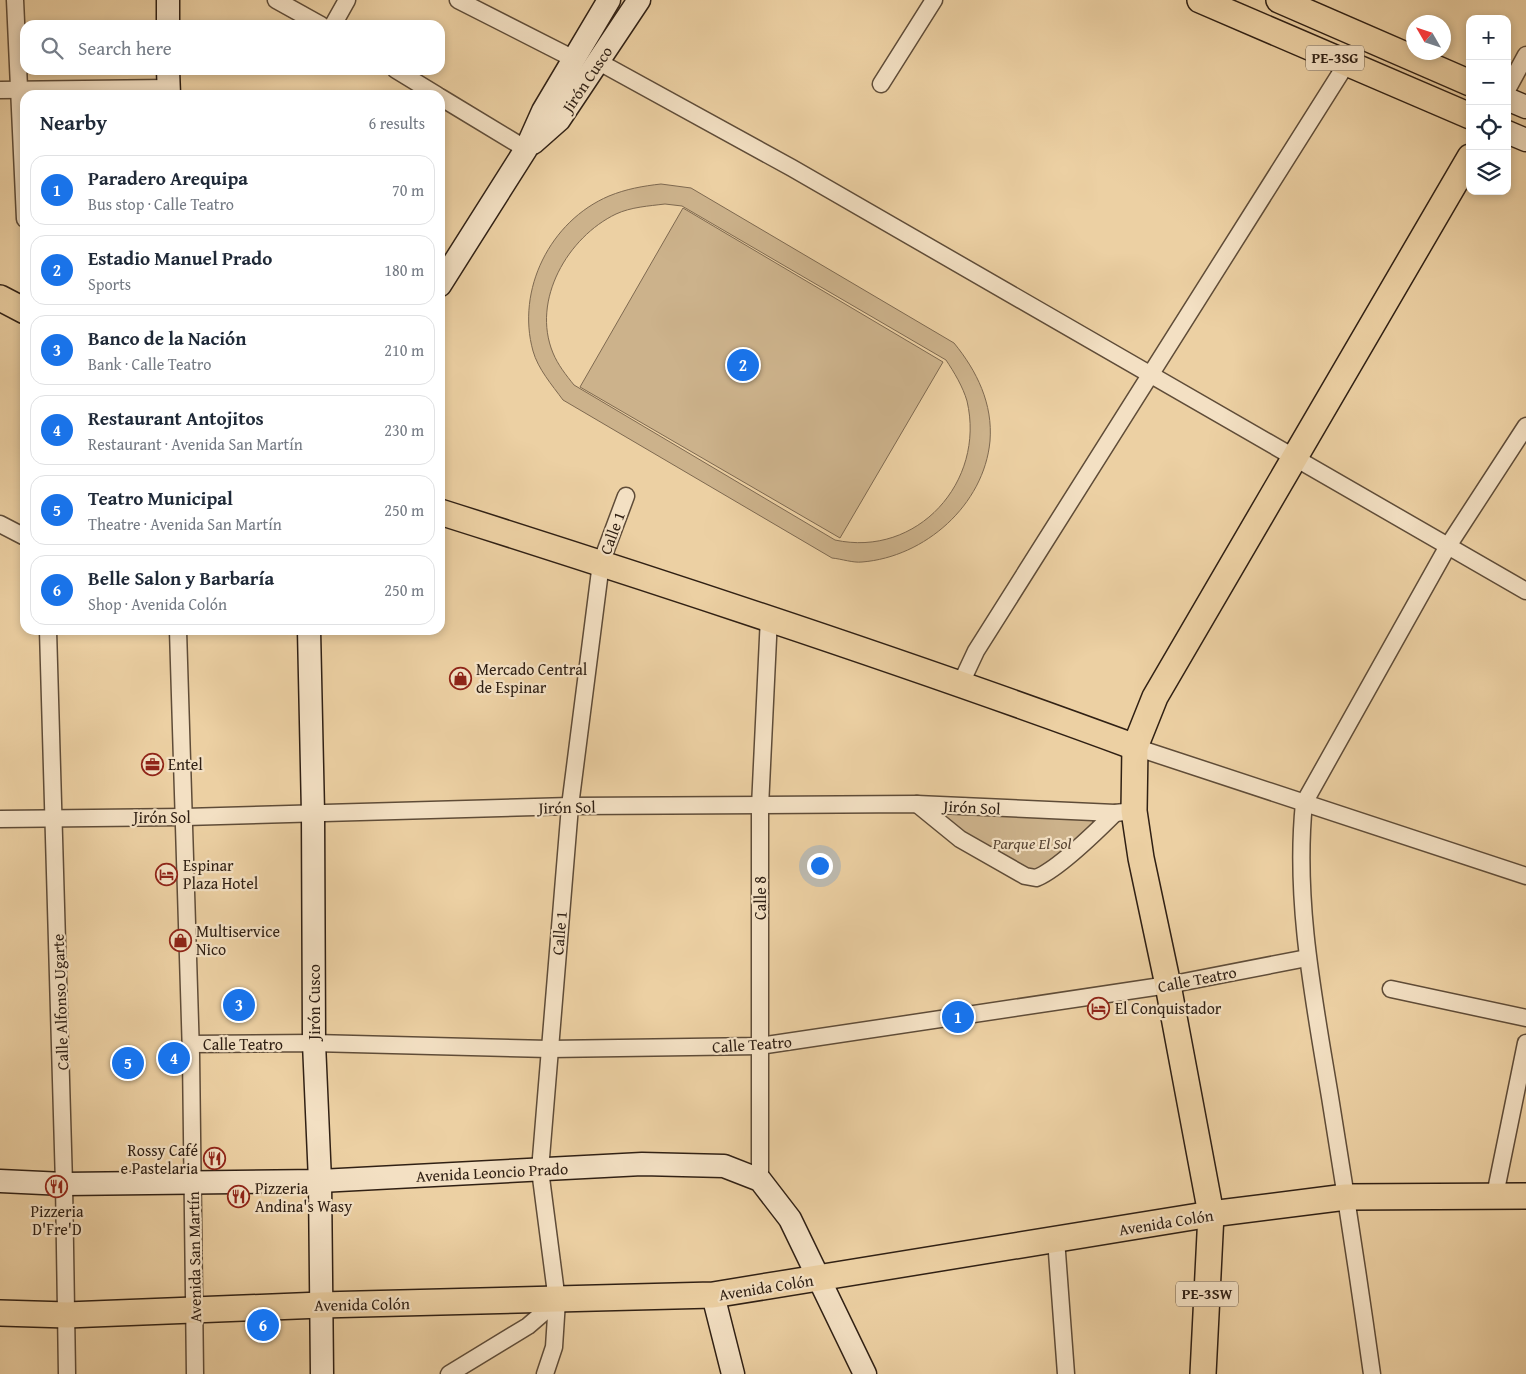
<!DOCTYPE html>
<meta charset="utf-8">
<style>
body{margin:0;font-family:"Gentium Book Plus",serif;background:#f2f2f3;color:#1f2937}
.controls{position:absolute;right:15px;top:15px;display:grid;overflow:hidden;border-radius:10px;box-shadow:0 2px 8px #0003}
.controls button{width:45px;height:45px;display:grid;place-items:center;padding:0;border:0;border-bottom:1px solid #e0e1e3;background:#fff;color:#1f2937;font:25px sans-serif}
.compass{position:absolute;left:1406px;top:15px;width:45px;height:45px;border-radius:50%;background:#fff;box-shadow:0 2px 8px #0003;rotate:309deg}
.you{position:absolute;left:819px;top:865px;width:18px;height:18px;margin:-12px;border:4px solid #fff;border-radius:50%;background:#1a73e8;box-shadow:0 0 0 8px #1a73e833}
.badge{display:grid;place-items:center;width:32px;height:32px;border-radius:50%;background:#1a73e8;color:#fff;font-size:16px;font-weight:700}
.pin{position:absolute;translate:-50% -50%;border:2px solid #fff;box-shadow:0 1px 5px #0006}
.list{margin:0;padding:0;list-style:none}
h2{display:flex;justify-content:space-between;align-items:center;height:65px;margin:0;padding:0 20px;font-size:21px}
h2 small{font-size:16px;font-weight:400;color:#747a83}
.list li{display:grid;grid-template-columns:32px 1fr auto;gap:15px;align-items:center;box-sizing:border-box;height:70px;margin:0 10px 10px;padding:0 10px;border:1px solid #e0e1e3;border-radius:15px}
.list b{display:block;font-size:19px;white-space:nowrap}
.list p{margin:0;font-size:16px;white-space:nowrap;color:#747a83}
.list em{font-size:16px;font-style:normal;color:#747a83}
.icon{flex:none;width:28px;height:28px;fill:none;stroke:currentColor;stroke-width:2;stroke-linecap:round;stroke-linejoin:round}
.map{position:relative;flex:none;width:1526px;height:1374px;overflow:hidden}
.search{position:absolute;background:#fff;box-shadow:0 2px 8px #0003;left:20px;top:20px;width:425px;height:55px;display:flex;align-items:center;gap:12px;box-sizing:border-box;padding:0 18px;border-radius:15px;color:#747a83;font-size:19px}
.panel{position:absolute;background:#fff;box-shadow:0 2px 8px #0003;left:20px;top:90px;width:425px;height:545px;border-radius:15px}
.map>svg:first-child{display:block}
.green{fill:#ccb28b;stroke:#7e6950;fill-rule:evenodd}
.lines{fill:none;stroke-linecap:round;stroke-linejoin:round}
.street-casing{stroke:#5f4c38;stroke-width:19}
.secondary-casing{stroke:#302014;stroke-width:25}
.primary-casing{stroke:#302014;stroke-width:28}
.street{stroke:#f3e0c3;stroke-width:16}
.secondary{stroke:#f3e0c3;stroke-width:22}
.primary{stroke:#ecd0a3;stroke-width:25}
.labels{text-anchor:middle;stroke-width:4.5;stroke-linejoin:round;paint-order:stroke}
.shield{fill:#f3e0c3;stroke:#6a5a48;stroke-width:1}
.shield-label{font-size:15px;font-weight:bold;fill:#302014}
.street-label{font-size:16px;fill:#302014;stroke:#f3e0c3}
.poi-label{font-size:16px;fill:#302014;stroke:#f3e0c3;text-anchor:start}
.park-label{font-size:16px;font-style:italic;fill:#574432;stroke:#f3e0c3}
</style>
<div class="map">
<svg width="1526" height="1374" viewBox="0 0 1526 1374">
<rect width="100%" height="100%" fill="#ecd0a3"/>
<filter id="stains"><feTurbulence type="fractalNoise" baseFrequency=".004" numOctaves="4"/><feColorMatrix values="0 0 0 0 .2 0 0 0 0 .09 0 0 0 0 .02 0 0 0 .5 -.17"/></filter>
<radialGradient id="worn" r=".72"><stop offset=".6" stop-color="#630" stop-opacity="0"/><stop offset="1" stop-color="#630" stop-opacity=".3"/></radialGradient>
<!-- green -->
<g class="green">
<path d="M 661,184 L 691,188 L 954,343 C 977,371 993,404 990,441 C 984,505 925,557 862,562 C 853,563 842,559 832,558 L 563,400 C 552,385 538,369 533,351 C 516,290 550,221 609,196 C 626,189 643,186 661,184 ZM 665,204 L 682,206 L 946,360 C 954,372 963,387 967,401 C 986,482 917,558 835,540 L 574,385 C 566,375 558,365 553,353 C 531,300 568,237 616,214 C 631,207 649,206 665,204 Z"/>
<path d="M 683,208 L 943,362 L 840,538 L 580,387 Z"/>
<path d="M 935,812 L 1089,818 L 1093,822 L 1093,827 L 1036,874 L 992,853 Z"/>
</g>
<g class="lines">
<defs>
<g id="street">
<path d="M 15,0 L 25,219"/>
<path d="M 276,0 L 321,25"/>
<path d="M 458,0 L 574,59"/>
<path d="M 333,25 L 347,0"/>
<path d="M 599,62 L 792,168 L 1526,591"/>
<path d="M 396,70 L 437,95"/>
<path d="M 881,84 L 934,0"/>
<path d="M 0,90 L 168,88"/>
<path d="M 1507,90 L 1526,55"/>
<path d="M 440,97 L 526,149"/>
<path d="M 0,524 L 25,537"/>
<path d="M 48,630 L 64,1184 L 67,1374"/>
<path d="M 178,630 L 191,1055 L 195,1374"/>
<path d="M 961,683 L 976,651 L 1347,63"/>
<path d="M 1135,747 L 1526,876"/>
<path d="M 917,804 L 960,839 L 1025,876 L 1036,878 C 1057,870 1098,830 1115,813"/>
<path d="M 0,819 L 185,817 L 570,806 L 917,804 L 1115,813 L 1134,811"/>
<path d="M 1391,989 L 1526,1018"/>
<path d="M 191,1044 L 314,1043 L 549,1049 L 760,1046 L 1168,985 L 1307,958"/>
<path d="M 760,1180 L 760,807 L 769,617"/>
<path d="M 1495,1195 L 1526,1043"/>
<path d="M 1056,1239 L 1066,1374"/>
<path d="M 449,1374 L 528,1326 L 557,1301"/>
<path d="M 545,1374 L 554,1347 L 557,1301 L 540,1170 L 570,806 L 601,563 L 626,496"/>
<path d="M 1372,1374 C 1359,1281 1345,1189 1330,1097 C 1314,1000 1294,901 1304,803 L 1448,546 L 1526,426"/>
</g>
<g id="secondary">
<path d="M 168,0 L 168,25"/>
<path d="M 168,70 L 169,95"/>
<path d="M 1507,99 L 1526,107"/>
<path d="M 1507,132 L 1526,140"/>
<path d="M 533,143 L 559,120 L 639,0"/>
<path d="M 440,285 L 526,149 L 543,111 L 609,0"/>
<path d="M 309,630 L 313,813 L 314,1043 L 320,1181 L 322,1374"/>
<path d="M 0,1181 L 64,1184 L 320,1181 L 642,1164 L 724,1166 L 760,1180 L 790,1219 L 865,1374"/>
<path d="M 713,1295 L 733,1374"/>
</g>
<g id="primary">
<path d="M 1200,0 L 1470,116"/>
<path d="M 1279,0 L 1470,83"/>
<path d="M 0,298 L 25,311"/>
<path d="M 440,512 C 674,586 905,662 1135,747"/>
<path d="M 0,1313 L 67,1315 L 321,1305 L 713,1295 L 1211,1214 L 1346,1197 L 1526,1196"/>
<path d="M 1203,1374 L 1211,1214 L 1168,985 L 1141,858 L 1134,811 L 1135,747 L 1155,697 L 1470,157"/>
</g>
</defs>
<!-- street casing -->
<use href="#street" class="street-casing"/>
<!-- secondary casing -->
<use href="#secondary" class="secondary-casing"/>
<!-- primary casing -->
<use href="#primary" class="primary-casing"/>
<!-- street -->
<use href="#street" class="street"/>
<!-- secondary -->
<use href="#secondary" class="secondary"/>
<!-- primary -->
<use href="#primary" class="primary"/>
</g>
<!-- icons -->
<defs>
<symbol id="shop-ring" viewBox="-11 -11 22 22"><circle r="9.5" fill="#f3e0c3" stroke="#8f2418" stroke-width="1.5"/><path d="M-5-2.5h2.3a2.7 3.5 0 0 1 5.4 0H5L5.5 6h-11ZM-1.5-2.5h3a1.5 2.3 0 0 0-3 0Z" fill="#8f2418"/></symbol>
<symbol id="office-ring" viewBox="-11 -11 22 22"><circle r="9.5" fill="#f3e0c3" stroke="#8f2418" stroke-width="1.5"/><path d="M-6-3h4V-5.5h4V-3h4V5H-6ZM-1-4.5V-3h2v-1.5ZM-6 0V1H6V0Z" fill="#8f2418"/></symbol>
<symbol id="hotel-ring" viewBox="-11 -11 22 22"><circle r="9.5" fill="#f3e0c3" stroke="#8f2418" stroke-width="1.5"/><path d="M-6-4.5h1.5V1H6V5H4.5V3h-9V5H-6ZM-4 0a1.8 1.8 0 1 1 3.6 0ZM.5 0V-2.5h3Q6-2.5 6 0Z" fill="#8f2418"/></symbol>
<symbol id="restaurant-ring" viewBox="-11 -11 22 22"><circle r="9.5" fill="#f3e0c3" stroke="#8f2418" stroke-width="1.5"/><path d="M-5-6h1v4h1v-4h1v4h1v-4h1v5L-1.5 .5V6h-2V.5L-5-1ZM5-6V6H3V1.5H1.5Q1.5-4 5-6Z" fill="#8f2418"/></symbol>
</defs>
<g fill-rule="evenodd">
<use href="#shop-ring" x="448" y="666" width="25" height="25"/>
<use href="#office-ring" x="140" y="752" width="25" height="25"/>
<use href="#hotel-ring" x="154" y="862" width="25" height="25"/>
<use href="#shop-ring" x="168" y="928" width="25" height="25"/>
<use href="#hotel-ring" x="1086" y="996" width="25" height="25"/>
<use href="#restaurant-ring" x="202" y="1146" width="25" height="25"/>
<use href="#restaurant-ring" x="44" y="1174" width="25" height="25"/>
<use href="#restaurant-ring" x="226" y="1184" width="25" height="25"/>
</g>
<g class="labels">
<!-- shield labels -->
<g class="shield">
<rect x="1306" y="45.5" width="58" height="25" rx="4"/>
<rect x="1176" y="1281.5" width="62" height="25" rx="4"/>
</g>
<g class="shield-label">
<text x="1335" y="63">PE-3SG</text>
<text x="1207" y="1299">PE-3SW</text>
</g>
<!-- street labels -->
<g class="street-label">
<text transform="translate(587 79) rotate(-56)" y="6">Jirón Cusco</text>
<text transform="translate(612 533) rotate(-70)" y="6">Calle 1</text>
<text transform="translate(567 807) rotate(-1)" y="6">Jirón Sol</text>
<text transform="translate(972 807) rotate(3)" y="6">Jirón Sol</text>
<text x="162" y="823">Jirón Sol</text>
<text transform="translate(760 898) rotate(-90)" y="6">Calle 8</text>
<text transform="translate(559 933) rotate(-85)" y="6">Calle 1</text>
<text transform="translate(1197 979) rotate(-11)" y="6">Calle Teatro</text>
<text transform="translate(60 1002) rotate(-92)" y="6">Calle Alfonso Ugarte</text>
<text transform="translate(314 1002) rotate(-90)" y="6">Jirón Cusco</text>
<text x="243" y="1050">Calle Teatro</text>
<text transform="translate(752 1044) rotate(-4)" y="6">Calle Teatro</text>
<text transform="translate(492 1172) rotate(-3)" y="6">Avenida Leoncio Prado</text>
<text transform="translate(1166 1222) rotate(-9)" y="6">Avenida Colón</text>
<text transform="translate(194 1257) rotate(-91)" y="6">Avenida San Martín</text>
<text transform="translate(766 1287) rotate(-9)" y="6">Avenida Colón</text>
<text transform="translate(362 1304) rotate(-1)" y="6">Avenida Colón</text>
</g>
<!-- poi labels -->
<g class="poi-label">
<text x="476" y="675">Mercado Central<tspan x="476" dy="18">de Espinar</tspan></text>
<text x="168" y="770">Entel</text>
<text x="183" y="871">Espinar<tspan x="183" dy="18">Plaza Hotel</tspan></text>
<text x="196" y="937">Multiservice<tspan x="196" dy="18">Nico</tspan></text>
<text x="1115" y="1014">El Conquistador</text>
<text x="198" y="1156" text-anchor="end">Rossy Café<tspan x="198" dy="18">e Pastelaria</tspan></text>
<text x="255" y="1194">Pizzeria<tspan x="255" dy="18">Andina's Wasy</tspan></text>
<text x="57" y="1217" text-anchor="middle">Pizzeria<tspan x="57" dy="18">D'Fre'D</tspan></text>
</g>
<!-- park labels -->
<g class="park-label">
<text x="1032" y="849">Parque El Sol</text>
</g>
</g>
<rect width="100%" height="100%" filter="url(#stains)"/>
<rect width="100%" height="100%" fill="url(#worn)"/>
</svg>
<div class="controls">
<button>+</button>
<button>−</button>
<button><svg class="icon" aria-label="locate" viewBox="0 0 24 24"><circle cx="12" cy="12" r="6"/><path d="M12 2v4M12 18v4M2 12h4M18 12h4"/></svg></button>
<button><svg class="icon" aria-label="layers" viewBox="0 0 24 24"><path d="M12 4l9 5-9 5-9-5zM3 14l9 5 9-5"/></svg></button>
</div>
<svg class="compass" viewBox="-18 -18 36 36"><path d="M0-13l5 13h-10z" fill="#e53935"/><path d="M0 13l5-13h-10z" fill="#747a83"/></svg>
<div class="you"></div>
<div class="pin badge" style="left:958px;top:1017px">1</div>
<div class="pin badge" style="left:743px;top:365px">2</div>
<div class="pin badge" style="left:239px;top:1005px">3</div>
<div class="pin badge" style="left:174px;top:1058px">4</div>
<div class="pin badge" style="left:128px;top:1063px">5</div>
<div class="pin badge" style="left:263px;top:1325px">6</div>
<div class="search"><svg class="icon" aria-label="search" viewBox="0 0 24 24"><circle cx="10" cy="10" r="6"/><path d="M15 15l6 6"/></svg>Search here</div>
<section class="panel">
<h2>Nearby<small>6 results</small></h2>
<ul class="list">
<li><span class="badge">1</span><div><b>Paradero Arequipa</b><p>Bus stop · Calle Teatro</p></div><em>70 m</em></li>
<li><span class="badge">2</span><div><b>Estadio Manuel Prado</b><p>Sports</p></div><em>180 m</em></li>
<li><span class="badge">3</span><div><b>Banco de la Nación</b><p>Bank · Calle Teatro</p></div><em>210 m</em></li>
<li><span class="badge">4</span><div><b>Restaurant Antojitos</b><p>Restaurant · Avenida San Martín</p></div><em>230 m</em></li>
<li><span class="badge">5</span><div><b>Teatro Municipal</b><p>Theatre · Avenida San Martín</p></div><em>250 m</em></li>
<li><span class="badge">6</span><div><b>Belle Salon y Barbaría</b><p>Shop · Avenida Colón</p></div><em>250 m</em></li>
</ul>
</section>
</div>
